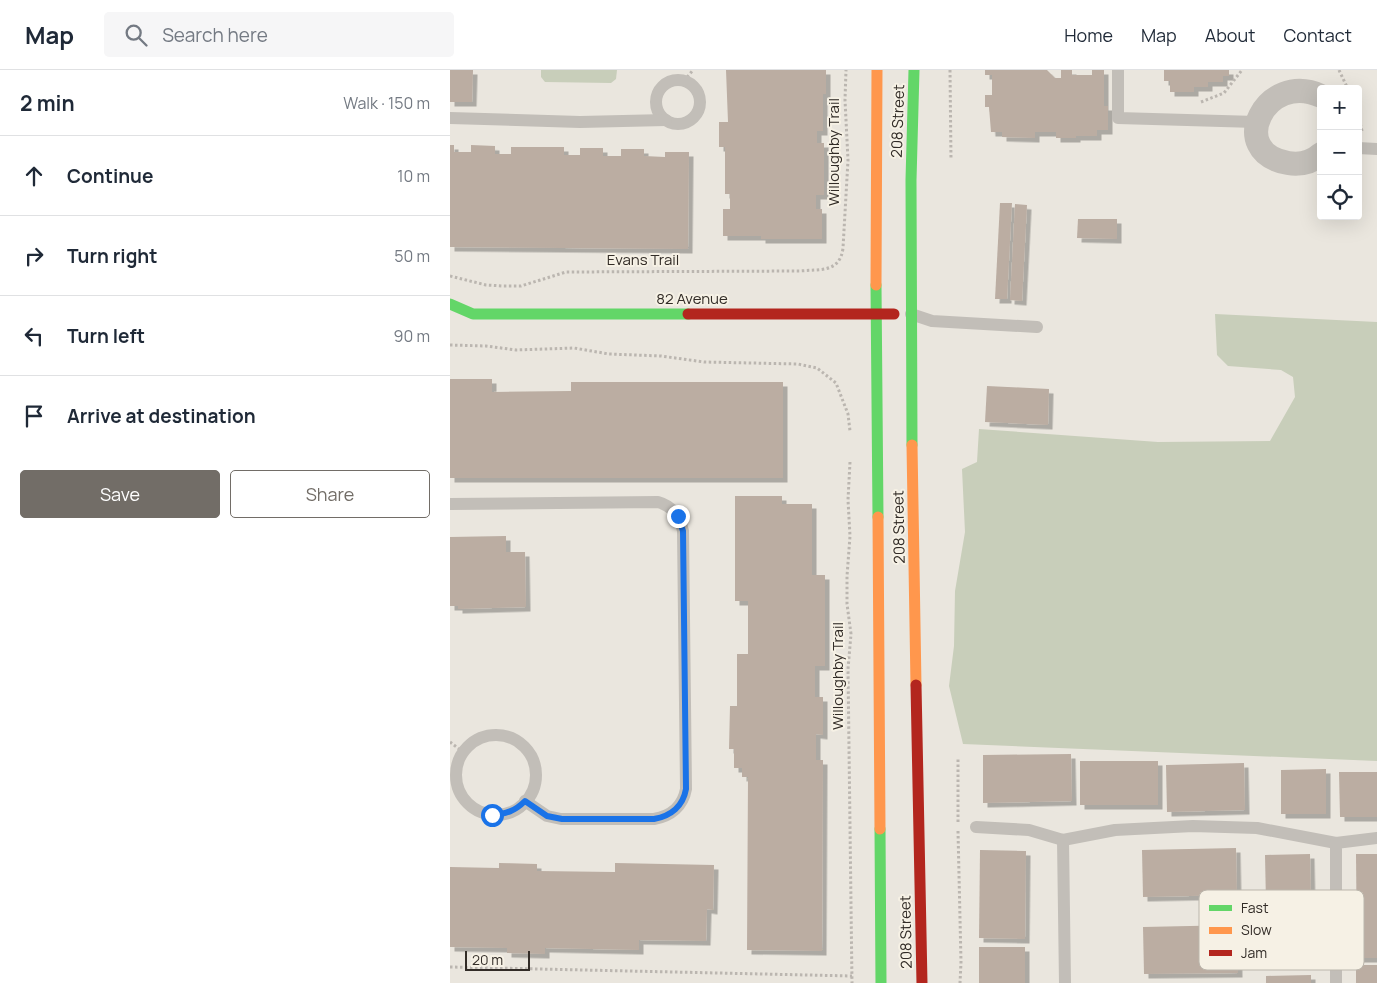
<!DOCTYPE html>
<meta charset="utf-8">
<style>
body{margin:0;font-family:Manrope,sans-serif;background:#f6f6f7;color:#1f2937}
.controls{position:absolute;right:15px;top:15px;display:grid;overflow:hidden;border-radius:5px;box-shadow:0 5px 20px #0002}
.controls button{width:45px;height:45px;display:grid;place-items:center;padding:0;border:0;border-bottom:1px solid #e0e1e3;background:#fff;color:#1f2937;font:25px sans-serif}
.scale{position:absolute;left:15px;bottom:12px;width:65px;box-sizing:border-box;padding-left:5px;border:2px solid #322c27;border-top:0;font-size:14px;line-height:18px;white-space:nowrap;color:#322c27;-webkit-text-stroke:4px #f6f1e5;paint-order:stroke}
.stop{position:absolute;width:15px;height:15px;margin:-11px;border:4px solid #1a73e8;border-radius:50%;background:#fff}
.stop.end{background:#1a73e8;border-color:#fff;box-shadow:0 1px 5px #0008}
.list{margin:0;padding:0;list-style:none}
h2{display:flex;justify-content:space-between;align-items:center;height:65px;margin:0;padding:0 20px;font-size:21px}
h2 small{font-size:16px;font-weight:400;color:#747a83}
.list li{display:grid;grid-template-columns:32px 1fr auto;gap:15px;align-items:center;box-sizing:border-box;height:80px;padding:0 20px;border-top:1px solid #e0e1e3}
.list b{display:block;font-size:19px;white-space:nowrap}
.list em{font-size:16px;font-style:normal;color:#747a83}
.actions{display:flex;gap:10px;padding:15px 20px}
.actions a{flex:1;padding:11px 0;border:1px solid #726d67;border-radius:5px;text-align:center;font-size:18px;color:#726d67}
.actions .main{background:#726d67;color:#fff}
.icon{flex:none;width:28px;height:28px;fill:none;stroke:currentColor;stroke-width:2;stroke-linecap:round;stroke-linejoin:round}
.map{position:relative;flex:none;width:927px;height:913px;overflow:hidden}
header{display:flex;align-items:center;gap:30px;box-sizing:border-box;height:70px;padding:0 25px;background:#fff;border-bottom:1px solid #e0e1e3}
header strong{font-size:24px}
nav{display:flex;gap:28px;margin-inline-start:auto;font-size:18px}
.search{width:350px;height:45px;background:#f6f6f7;display:flex;align-items:center;gap:12px;box-sizing:border-box;padding:0 18px;border-radius:5px;color:#747a83;font-size:19px}
main{display:flex}
aside{flex:1;background:#fff}
.map>svg:first-child{display:block}
.green{fill:#c8ceba}
.building{fill:#bbada2;filter:url(#shadow)}
.lines{fill:none;stroke-linecap:round;stroke-linejoin:round}
.path{stroke:#bbb6b0;stroke-width:3;stroke-dasharray:2.5 2.5;stroke-linecap:butt}
.lane{stroke:#c2beb8;stroke-width:12}
.street{stroke:#c2beb8;stroke-width:24}
.fast{stroke:#63d668;stroke-width:11}
.slow{stroke:#ff974d;stroke-width:11}
.jam{stroke:#b3261e;stroke-width:11}
.route{stroke:#1a73e8;stroke-width:6}
.labels{text-anchor:middle;stroke-width:4;stroke-linejoin:round;paint-order:stroke}
.street-label{font-size:15px;fill:#322c27;stroke:#f6f1e5}
.key{fill:#f6f1e5;stroke:#bbb6ac;stroke-width:1}
.key-label{font-size:14px;fill:#322c27}
</style>
<header>
<strong>Map</strong>
<div class="search"><svg class="icon" aria-label="search" viewBox="0 0 24 24"><circle cx="10" cy="10" r="6"/><path d="M15 15l6 6"/></svg>Search here</div>
<nav><a>Home</a><a>Map</a><a>About</a><a>Contact</a></nav>
</header>
<main>
<aside>
<h2>2 min<small>Walk · 150 m</small></h2>
<ul class="list">
<li><svg class="icon" aria-label="ahead" viewBox="0 0 24 24"><path d="M12 20V5M6 11l6-6 6 6"/></svg><div><b>Continue</b></div><em>10 m</em></li>
<li><svg class="icon" aria-label="right" viewBox="0 0 24 24"><path d="M7 20v-9h11M14 6l5 5-5 5"/></svg><div><b>Turn right</b></div><em>50 m</em></li>
<li><svg class="icon" aria-label="left" viewBox="0 0 24 24"><path d="M17 20v-9H6M10 6l-5 5 5 5"/></svg><div><b>Turn left</b></div><em>90 m</em></li>
<li><svg class="icon" aria-label="arrive" viewBox="0 0 24 24"><path d="M6 21V4h12l-3 4 3 4H6"/></svg><div><b>Arrive at destination</b></div></li>
</ul>
<div class="actions"><a class="main">Save</a><a>Share</a></div>
</aside>
<div class="map">
<svg width="927" height="913" viewBox="0 0 927 913">
<defs>
<filter id="shadow"><feDropShadow dx="4.5" dy="4.5" stdDeviation="0" flood-color="#0004"/></filter>
</defs>
<rect width="100%" height="100%" fill="#eae6de"/>
<!-- green -->
<g class="green">
<path d="M 91,0 L 167,0 L 166,9 L 161,13 L 95,12 L 91,7 Z"/>
<path d="M 765,244 L 927,252 L 927,691 L 513,674 L 499,616 L 504,576 L 505,521 L 515,462 L 512,399 L 527,392 L 529,359 L 708,372 L 820,371 L 845,327 L 843,307 L 831,300 L 778,296 L 767,285 Z"/>
</g>
<!-- building -->
<g class="building">
<path d="M 0,0 L 23,0 L 22,32 L 0,32 Z"/>
<path d="M 276,0 L 376,0 L 376,24 L 373,24 L 373,61 L 367,61 L 367,73 L 374,73 L 374,125 L 366,125 L 366,139 L 372,139 L 372,169 L 311,169 L 311,166 L 273,166 L 273,139 L 280,139 L 280,124 L 275,124 L 275,77 L 269,77 L 269,52 L 278,52 Z"/>
<path d="M 535,0 L 597,0 L 605,8 L 611,8 L 611,0 L 622,0 L 622,5 L 642,5 L 642,0 L 654,0 L 654,36 L 658,36 L 658,60 L 647,60 L 647,66 L 626,66 L 626,68 L 606,68 L 606,62 L 585,62 L 585,68 L 552,67 L 552,62 L 541,62 L 539,37 L 535,37 L 535,25 L 542,25 L 542,5 L 535,5 Z"/>
<path d="M 714,0 L 779,0 L 779,6 L 773,6 L 773,12 L 758,12 L 758,17 L 744,17 L 744,22 L 720,22 L 720,11 L 714,11 Z"/>
<path d="M 0,75 L 4,75 L 4,82 L 21,82 L 21,75 L 45,76 L 45,84 L 61,84 L 61,77 L 114,77 L 114,85 L 130,85 L 130,78 L 153,78 L 153,86 L 171,86 L 171,79 L 194,79 L 194,86 L 215,87 L 215,82 L 239,82 L 238,179 L 0,177 Z"/>
<path d="M 550,133 L 562,133 L 557,229 L 545,229 Z"/>
<path d="M 565,134 L 577,135 L 572,231 L 560,230 Z"/>
<path d="M 628,149 L 667,149 L 667,169 L 627,168 Z"/>
<path d="M 0,309 L 42,309 L 42,322 L 121,321 L 121,312 L 333,312 L 333,408 L 0,408 Z"/>
<path d="M 537,316 L 599,319 L 598,355 L 535,352 Z"/>
<path d="M 285,426 L 332,426 L 332,434 L 362,434 L 362,505 L 375,505 L 375,596 L 365,596 L 365,627 L 373,627 L 373,665 L 366,664 L 366,690 L 373,690 L 372,881 L 297,880 L 298,707 L 292,707 L 292,698 L 284,698 L 284,679 L 279,679 L 280,636 L 287,636 L 287,584 L 298,584 L 298,531 L 285,531 Z"/>
<path d="M 56,466 L 56,482 L 75,482 L 76,537 L 8,539 L 8,536 L 0,536 L 0,467 Z"/>
<path d="M 621,684 L 622,731 L 533,733 L 533,685 Z"/>
<rect x="630" y="691" width="78" height="44"/>
<path d="M 794,693 L 795,740 L 717,742 L 716,695 Z"/>
<path d="M 876,699 L 876,744 L 831,744 L 831,700 Z"/>
<path d="M 889,702 L 927,702 L 927,747 L 890,747 Z"/>
<path d="M 786,778 L 787,825 L 693,827 L 692,780 Z"/>
<path d="M 530,780 L 576,781 L 575,869 L 529,868 Z"/>
<path d="M 860,784 L 861,832 L 816,833 L 815,785 Z"/>
<path d="M 906,784 L 927,784 L 927,888 L 907,888 Z"/>
<path d="M 49,793 L 87,794 L 87,801 L 165,802 L 165,793 L 264,795 L 263,840 L 257,839 L 256,871 L 189,870 L 189,880 L 95,878 L 95,884 L 57,883 L 57,878 L 0,877 L 0,797 L 49,798 Z"/>
<path d="M 787,855 L 788,903 L 694,904 L 693,857 Z"/>
<rect x="529" y="877" width="46" height="36"/>
<rect x="906" y="895" width="21" height="18"/>
<path d="M 861,905 L 861,913 L 816,913 L 816,906 Z"/>
</g>
<g class="lines">
<!-- path -->
<g class="path">
<path d="M 500,0 L 501,90"/>
<path d="M 889,0 L 898,19"/>
<path d="M 234,11 L 243,0"/>
<path d="M 751,32 L 774,23 L 792,0"/>
<path d="M 908,44 L 912,61 L 913,61"/>
<path d="M 0,206 L 36,215 L 53,216 L 71,216 L 116,202 L 350,201 C 370,199 390,203 393,178 L 398,90 L 395,30 L 396,0"/>
<path d="M 0,275 L 36,276 L 66,280 L 124,278 L 159,284 L 211,286 L 254,292 L 348,294 L 367,298 L 386,313 L 398,344 L 400,361"/>
<path d="M 400,392 L 398,430 L 400,466 L 397,506 L 397,534 L 401,564 L 398,599 L 402,913"/>
<path d="M 0,672 L 13,682"/>
<path d="M 508,752 L 508,687"/>
<path d="M 508,761 L 511,892 L 510,913"/>
<path d="M 0,897 L 402,906"/>
</g>
<!-- lane -->
<g class="lane">
<path d="M 668,0 L 668,48 L 806,52"/>
<circle cx="228" cy="32" r="22"/>
<path d="M 0,48 L 130,52 L 216,50"/>
<path d="M 908,78 L 927,79"/>
<path d="M 461,244 L 482,251 L 587,257"/>
<path d="M 0,434 L 208,432 C 223,436 230,447 233,461 L 236,719 C 233,736 221,746 204,749 L 111,749 L 97,746 L 75,731"/>
<circle cx="46" cy="705" r="40"/>
<path d="M 526,757 L 579,760 L 613,770 L 665,760 L 743,756 L 807,758 L 886,773"/>
<path d="M 613,770 L 615,913"/>
<path d="M 886,913 L 886,773 L 927,768"/>
</g>
<!-- street -->
<path class="street" d="M 871,26 C 816,0 775,82 838,93 C 850,95 862,92 871,84"/>
<!-- fast -->
<g class="fast">
<path d="M 426,215 L 428,447"/>
<path d="M 0,234 L 23,244 L 238,244"/>
<path d="M 462,375 L 461,110 L 464,0"/>
<path d="M 430,759 L 431,913"/>
</g>
<!-- slow -->
<g class="slow">
<path d="M 426,215 L 427,0"/>
<path d="M 462,375 L 466,615"/>
<path d="M 428,447 L 430,759"/>
</g>
<!-- jam -->
<g class="jam">
<path d="M 238,244 L 444,244"/>
<path d="M 466,615 L 472,913"/>
</g>
</g>
<g class="lines">
<!-- route -->
<path class="route" d="M 42,745 C 56,744 65,741 75,731 L 97,746 L 112,749 L 204,749 C 221,746 233,736 236,719 L 233,461 L 228,446"/>
</g>
<g class="labels">
<!-- street labels -->
<g class="street-label">
<text transform="translate(448 51) rotate(-88)" y="5">208 Street</text>
<text transform="translate(384 82) rotate(-90)" y="5">Willoughby Trail</text>
<text x="193" y="195">Evans Trail</text>
<text x="242" y="234">82 Avenue</text>
<text transform="translate(449 457) rotate(-91)" y="5">208 Street</text>
<text transform="translate(388 606) rotate(-90)" y="5">Willoughby Trail</text>
<text transform="translate(456 862) rotate(-91)" y="5">208 Street</text>
</g>
</g>
<!-- legend -->
<rect x="749" y="820" width="165" height="80" rx="8" class="key"/>
<rect x="759" y="835" width="23" height="6" fill="#63d668"/>
<rect x="759" y="857" width="23" height="7" fill="#ff974d"/>
<rect x="759" y="880" width="23" height="6" fill="#b3261e"/>
<g class="key-label">
<text x="791" y="843">Fast</text>
<text x="791" y="865">Slow</text>
<text x="791" y="888">Jam</text>
</g>
</svg>
<div class="controls">
<button>+</button>
<button>−</button>
<button><svg class="icon" aria-label="locate" viewBox="0 0 24 24"><circle cx="12" cy="12" r="6"/><path d="M12 2v4M12 18v4M2 12h4M18 12h4"/></svg></button>
</div>
<div class="scale">20 m</div>
<div class="stop" style="left:42px;top:745px"></div>
<div class="stop end" style="left:228px;top:446px"></div>
</div>
</main>
